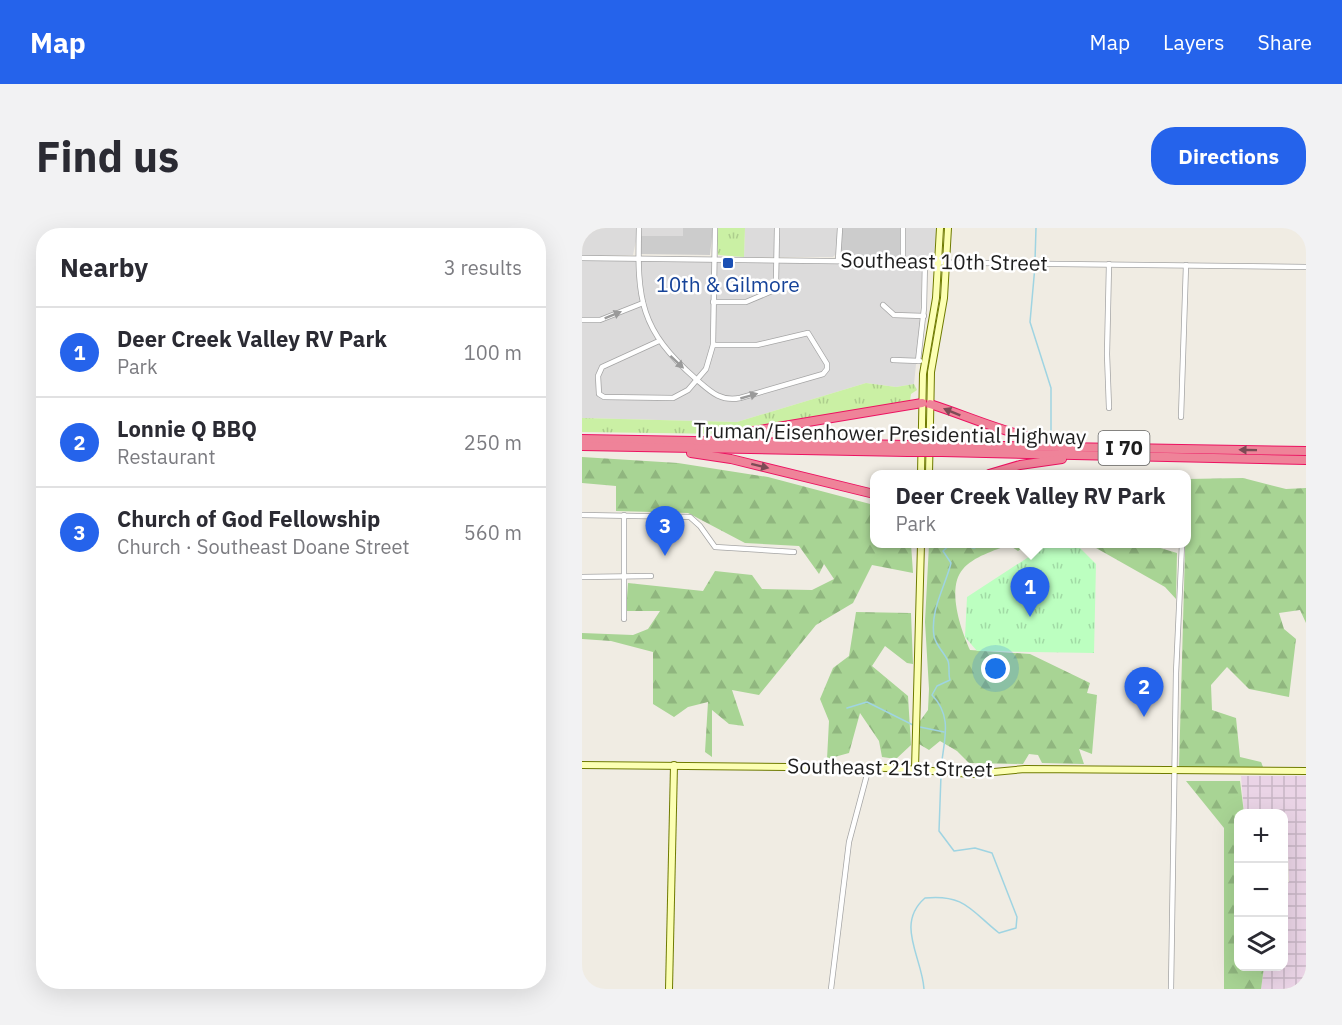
<!DOCTYPE html>
<meta charset="utf-8">
<style>
body{margin:0;font-family:"IBM Plex Sans",sans-serif;background:#f2f2f3;color:#2b2b33}
.controls{position:absolute;right:18px;bottom:18px;display:grid;overflow:hidden;border-radius:12px;box-shadow:0 6px 24px #0002}
.controls button{width:54px;height:54px;display:grid;place-items:center;padding:0;border:0;border-bottom:2px solid #e1e1e2;background:#fff;color:#2b2b33;font:30px sans-serif}
.you{position:absolute;left:414px;top:441px;width:21px;height:21px;margin:-15px;border:4px solid #fff;border-radius:50%;background:#1a73e8;box-shadow:0 0 0 9px #1a73e833}
.badge{display:grid;place-items:center;width:39px;height:39px;border-radius:50%;background:#2563eb;color:#fff;font-size:20px;font-weight:700}
.pin{position:absolute;translate:-50% -50px;filter:drop-shadow(0 2px 3px #0008)}
.pin::after{content:'';position:absolute;top:32px;width:21px;height:18px;background:inherit;clip-path:polygon(0 0,100% 0,50% 100%)}
.popup{position:absolute;left:288px;top:242px;width:321px;height:78px;box-sizing:border-box;display:grid;place-content:center;border-radius:12px;background:#fff;filter:drop-shadow(0 2px 4px #0005);font-size:20px;white-space:nowrap;color:#7c7c81}
.popup b{font-size:22px;color:#2b2b33}
.popup::after{content:'';position:absolute;left:50%;top:100%;margin-left:-12px;border:12px solid transparent;border-top-color:#fff}
.list{margin:0;padding:0;list-style:none}
h2{display:flex;justify-content:space-between;align-items:center;height:78px;margin:0;padding:0 24px;font-size:26px}
h2 small{font-size:20px;font-weight:400;color:#7c7c81}
.list li{display:grid;grid-template-columns:39px 1fr auto;gap:18px;align-items:center;box-sizing:border-box;height:90px;padding:0 24px;border-top:2px solid #e1e1e2}
.list b{display:block;font-size:22px;white-space:nowrap}
.list p{margin:0;font-size:20px;white-space:nowrap;color:#7c7c81}
.list em{font-size:20px;font-style:normal;color:#7c7c81}
.icon{flex:none;width:33px;height:33px;fill:none;stroke:currentColor;stroke-width:2;stroke-linecap:round;stroke-linejoin:round}
.map{position:relative;flex:none;width:724px;height:761px;overflow:hidden;border-radius:24px}
header{display:flex;align-items:center;gap:36px;box-sizing:border-box;height:84px;padding:0 30px;background:#2563eb;color:#fff}
header strong{font-size:28px}
nav{display:flex;gap:33px;margin-inline-start:auto;font-size:21px}
.intro{display:flex;align-items:center;justify-content:space-between;box-sizing:border-box;height:144px;padding:0 36px}
h1{margin:0;font-size:42px}
.button{padding:15px 27px;border-radius:24px;background:#2563eb;color:#fff;font-size:21px;font-weight:700}
main{display:flex;gap:36px;padding:0 36px}
aside{flex:1;background:#fff;border-radius:24px;box-shadow:0 6px 24px #0002}
.map>svg:first-child{display:block}
.residential{fill:#dcdbdb}
.industrial{fill:url(#industrial-grid)}
.religious{fill:#ccc}
.grass{fill:url(#grass-tufts)}
.forest{fill:url(#forest-firs)}
.park{fill:url(#park-tufts)}
.lines{fill:none;stroke-linecap:round;stroke-linejoin:round}
.stream{stroke:#9fd4e2;stroke-width:1.5}
.street-casing{stroke:#a5a5a5;stroke-width:6}
.secondary-casing{stroke:#6f7b00;stroke-width:8}
.highway-casing{stroke:#ec1261;stroke-width:10}
.street{stroke:#fff;stroke-width:4.5}
.secondary{stroke:#fcffb3;stroke-width:6}
.highway{stroke:#ef8399;stroke-width:8}
.highway-bridge-casing{stroke:#ec1261;stroke-width:10;stroke-linecap:butt}
.highway-bridge{stroke:#ef8399;stroke-width:8}
.oneway{fill:#9a9a9a}
.oneway2{fill:#7c4b55}
.transit-dot{fill:#1a4fb4;stroke:#fff;stroke-width:2}
.labels{text-anchor:middle;stroke-width:5;stroke-linejoin:round;paint-order:stroke}
.shield{fill:#fff;stroke:#626262;stroke-width:1.5}
.shield-label{font-size:20px;font-weight:bold;fill:#1e1e1e}
.street-label{font-size:21px;fill:#1e1e1e;stroke:#fff}
.transit-label{font-size:21px;fill:#164399;stroke:#fff}
</style>
<header>
<strong>Map</strong>
<nav><a>Map</a><a>Layers</a><a>Share</a></nav>
</header>
<div class="intro"><h1>Find us</h1><a class="button">Directions</a></div>
<main>
<aside>
<h2>Nearby<small>3 results</small></h2>
<ul class="list">
<li><span class="badge">1</span><div><b>Deer Creek Valley RV Park</b><p>Park</p></div><em>100 m</em></li>
<li><span class="badge">2</span><div><b>Lonnie Q BBQ</b><p>Restaurant</p></div><em>250 m</em></li>
<li><span class="badge">3</span><div><b>Church of God Fellowship</b><p>Church · Southeast Doane Street</p></div><em>560 m</em></li>
</ul>
</aside>
<div class="map">
<svg width="724" height="761" viewBox="0 0 724 761">
<defs>
<pattern id="industrial-grid" width="8" height="8" patternUnits="userSpaceOnUse" patternTransform="scale(1.5)"><rect width="8" height="8" fill="#ead4e6"/><path d="M0 4h8M4 0v8" fill="none" stroke="#c8b6c5"/></pattern>
<pattern id="grass-tufts" width="24" height="20" patternUnits="userSpaceOnUse" patternTransform="scale(1.5)"><rect width="24" height="20" fill="#caf0a4"/><path d="M3 7l-1-3M5 7V3M7 7l1-3M15 17l-1-3M17 17v-4M19 17l1-3" fill="none" stroke="#adcd8d"/></pattern>
<pattern id="forest-firs" width="22" height="20" patternUnits="userSpaceOnUse" patternTransform="scale(1.5)"><rect width="22" height="20" fill="#a8d494"/><path d="M5 1l3.5 6h-7zM16 11l3.5 6h-7z" fill="#90b67f"/></pattern>
<pattern id="park-tufts" width="24" height="20" patternUnits="userSpaceOnUse" patternTransform="scale(1.5)"><rect width="24" height="20" fill="#bcffc0"/><path d="M3 7l-1-3M5 7V3M7 7l1-3M15 17l-1-3M17 17v-4M19 17l1-3" fill="none" stroke="#a1daa5"/></pattern>
</defs>
<rect width="100%" height="100%" fill="#f0ece3"/>
<!-- residential -->
<g class="residential">
<path d="M 0,0 L 101,0 L 101,8 L 55,8 L 51,27 L 0,28 Z"/>
<path d="M 163,0 L 256,0 L 254,26 L 251,29 L 162,29 Z"/>
<path d="M 323,0 L 355,0 L 352,29 L 324,29 Z"/>
<path d="M 0,32 L 337,36 L 340,41 L 338,97 L 332,156 L 314,159 L 284,155 L 155,194 L 0,190 Z"/>
</g>
<!-- industrial -->
<path class="industrial" d="M 659,548 L 724,548 L 724,761 L 679,761 L 682,739 L 702,738 L 702,657 L 707,654 L 706,624 L 702,619 L 702,586 L 662,585 Z"/>
<!-- religious -->
<g class="religious">
<path d="M 101,0 L 131,0 L 128,27 L 59,26 L 59,8 L 101,8 Z"/>
<path d="M 259,0 L 319,0 L 318,26 L 314,30 L 262,29 L 259,22 Z"/>
</g>
<!-- grass -->
<g class="grass">
<path d="M 134,0 L 163,0 L 162,29 L 136,27 Z"/>
<path d="M 284,155 L 314,159 L 332,156 L 335,162 L 329,166 L 328,173 L 143,206 L 0,204 L 0,190 L 155,194 Z"/>
</g>
<!-- forest -->
<g class="forest">
<path d="M 0,229 L 96,235 L 186,249 L 292,277 L 292,316 L 329,316 L 331,345 L 290,337 L 271,375 L 234,397 L 177,467 L 150,462 L 162,498 L 147,496 L 130,482 L 130,529 L 123,524 L 126,474 L 106,479 L 92,489 L 71,476 L 71,424 L 29,413 L 0,411 L 0,405 L 51,407 L 66,401 L 78,383 L 44,383 L 46,355 L 121,363 L 133,343 L 170,347 L 180,361 L 230,362 L 252,351 L 242,336 L 237,346 L 217,318 L 163,315 L 106,285 L 34,283 L 34,258 L 0,255 Z"/>
<path d="M 661,250 L 704,261 L 724,260 L 724,395 L 718,382 L 697,385 L 702,401 L 714,411 L 707,469 L 667,461 L 645,439 L 629,457 L 630,482 L 654,490 L 658,529 L 679,534 L 681,539 L 597,539 L 605,251 Z"/>
<path d="M 347,316 L 446,316 L 436,323 L 427,317 C 413,322 391,329 381,341 C 364,360 379,402 388,422 L 448,426 L 508,455 L 505,465 L 515,467 L 510,526 L 497,521 L 502,536 L 460,535 L 456,527 L 447,526 L 441,536 L 387,535 L 375,523 L 358,513 L 347,522 L 337,516 L 338,493 L 346,482 L 347,461 L 343,394 Z"/>
<path d="M 507,316 L 565,316 L 595,325 L 594,371 L 583,359 Z"/>
<path d="M 274,384 L 329,385 L 331,436 L 325,435 L 303,418 L 290,438 L 326,468 L 329,517 L 314,531 L 300,529 L 297,513 L 278,485 L 267,525 L 245,531 L 247,493 L 238,471 L 251,440 L 267,428 Z"/>
<path d="M 604,553 L 658,553 L 662,585 L 656,586 L 656,738 L 682,739 L 679,761 L 642,761 L 642,600 Z"/>
</g>
<!-- park -->
<path class="park" d="M 494,316 L 514,336 L 512,425 L 395,423 L 383,409 L 385,369 L 465,317 Z"/>
<g class="lines">
<!-- stream -->
<g class="stream">
<path d="M 453,33 L 454,0"/>
<path d="M 453,38 L 448,94 L 469,160 L 469,204"/>
<path d="M 469,246 L 469,243"/>
<path d="M 375,316 L 392,320 L 402,316"/>
<path d="M 265,480 L 285,474 L 333,498"/>
<path d="M 338,499 L 362,504"/>
<path d="M 359,542 C 361,513 372,490 350,467 L 355,458 L 368,452 C 366,446 368,438 366,433 C 362,424 354,418 352,408 C 348,382 363,359 369,335 L 361,323 L 369,316"/>
<path d="M 342,761 C 340,729 313,696 343,670 C 383,666 389,683 417,705 L 434,700 L 435,689 L 410,625 L 393,620 L 372,623 L 357,603 L 359,547"/>
</g>
<defs>
<g id="street">
<path d="M 57,0 C 55,72 58,102 114,151 C 128,163 138,174 158,170 L 241,146 L 245,141 L 245,136 L 226,105 L 175,117 L 131,117"/>
<path d="M 0,30 L 724,39"/>
<path d="M 256,32 L 258,0"/>
<path d="M 321,32 L 321,0"/>
<path d="M 527,36 L 525,126 L 527,180"/>
<path d="M 131,74 L 164,74 L 190,63 L 194,54 L 195,0"/>
<path d="M 301,77 L 312,87 L 342,88"/>
<path d="M 0,92 L 18,92 L 61,75"/>
<path d="M 77,113 L 20,139 L 16,148 L 17,166 L 22,169 L 91,170 L 106,162 L 124,141 L 131,117 L 133,0"/>
<path d="M 311,132 L 338,133"/>
<path d="M 336,133 L 342,80 L 343,32"/>
<path d="M 599,189 L 604,37"/>
<path d="M 0,287 L 108,289 L 118,298 L 133,319 L 212,324"/>
<path d="M 0,349 L 69,348"/>
<path d="M 42,391 L 42,287"/>
<path d="M 249,761 L 267,614 L 287,539"/>
<path d="M 589,761 L 594,445 L 600,316"/>
</g>
<g id="secondary">
<path d="M 339,246 L 341,146 L 354,70 L 358,0"/>
<path d="M 347,246 L 349,144 L 362,70 L 366,0"/>
<path d="M 0,537 L 310,540 L 390,546 L 443,541 L 724,543"/>
<path d="M 333,541 L 339,316"/>
<path d="M 87,761 L 92,537"/>
</g>
<g id="highway">
<path d="M 348,176 C 395,191 433,211 484,214"/>
<path d="M 136,209 L 340,175"/>
<path d="M 0,211 L 327,217"/>
<path d="M 360,217 L 724,223"/>
<path d="M 0,218 L 326,224"/>
<path d="M 360,224 L 724,232"/>
<path d="M 109,225 L 149,231 L 292,266"/>
<path d="M 407,246 L 438,237 L 480,231"/>
</g>
</defs>
<!-- street casing -->
<use href="#street" class="street-casing"/>
<!-- secondary casing -->
<use href="#secondary" class="secondary-casing"/>
<!-- highway casing -->
<use href="#highway" class="highway-casing"/>
<!-- street -->
<use href="#street" class="street"/>
<!-- secondary -->
<use href="#secondary" class="secondary"/>
<!-- highway -->
<use href="#highway" class="highway"/>
<defs>
<g id="highway-bridge">
<path d="M 327,217 L 360,217"/>
<path d="M 326,224 L 360,224"/>
</g>
</defs>
<!-- highway-bridge casing -->
<use href="#highway-bridge" class="highway-bridge-casing"/>
<!-- highway-bridge -->
<use href="#highway-bridge" class="highway-bridge"/>
</g>
<!-- one-way arrows -->
<defs><path id="oneway-solid" d="M-6-.8H1V-3.2L6.5 0L1 3.2V.8H-6Z" transform="scale(1.5)"/></defs>
<g class="oneway">
<use href="#oneway-solid" transform="translate(31 87) rotate(-22)"/>
<use href="#oneway-solid" transform="translate(95 134) rotate(43)"/>
<use href="#oneway-solid" transform="translate(167 168) rotate(-16)"/>
</g>
<g class="oneway2">
<use href="#oneway-solid" transform="translate(370 184) rotate(-158)"/>
<use href="#oneway-solid" transform="translate(666 222) rotate(-179)"/>
<use href="#oneway-solid" transform="translate(178 238) rotate(14)"/>
</g>
<!-- markers -->
<rect class="transit-dot" x="140" y="29" width="12" height="12" rx="3"/>
<g class="labels">
<!-- shield labels -->
<rect class="shield" x="516.5" y="203" width="51" height="34" rx="4.5"/>
<g class="shield-label">
<text x="542" y="227">I 70</text>
</g>
<!-- street labels -->
<g class="street-label">
<text transform="translate(362 34) rotate(1)" y="7">Southeast 10th Street</text>
<text transform="translate(308 206) rotate(1)" y="7">Truman/Eisenhower Presidential Highway</text>
<text transform="translate(308 540) rotate(1)" y="7">Southeast 21st Street</text>
</g>
<!-- transit labels -->
<g class="transit-label">
<text x="146" y="64">10th &amp; Gilmore</text>
</g>
</g>
</svg>
<div class="controls">
<button>+</button>
<button>−</button>
<button><svg class="icon" aria-label="layers" viewBox="0 0 24 24"><path d="M12 4l9 5-9 5-9-5zM3 14l9 5 9-5"/></svg></button>
</div>
<div class="you"></div>
<div class="pin badge" style="left:448px;top:389px">1</div>
<div class="popup"><b>Deer Creek Valley RV Park</b>Park</div>
<div class="pin badge" style="left:562px;top:489px">2</div>
<div class="pin badge" style="left:83px;top:328px">3</div>
</div>
</main>
